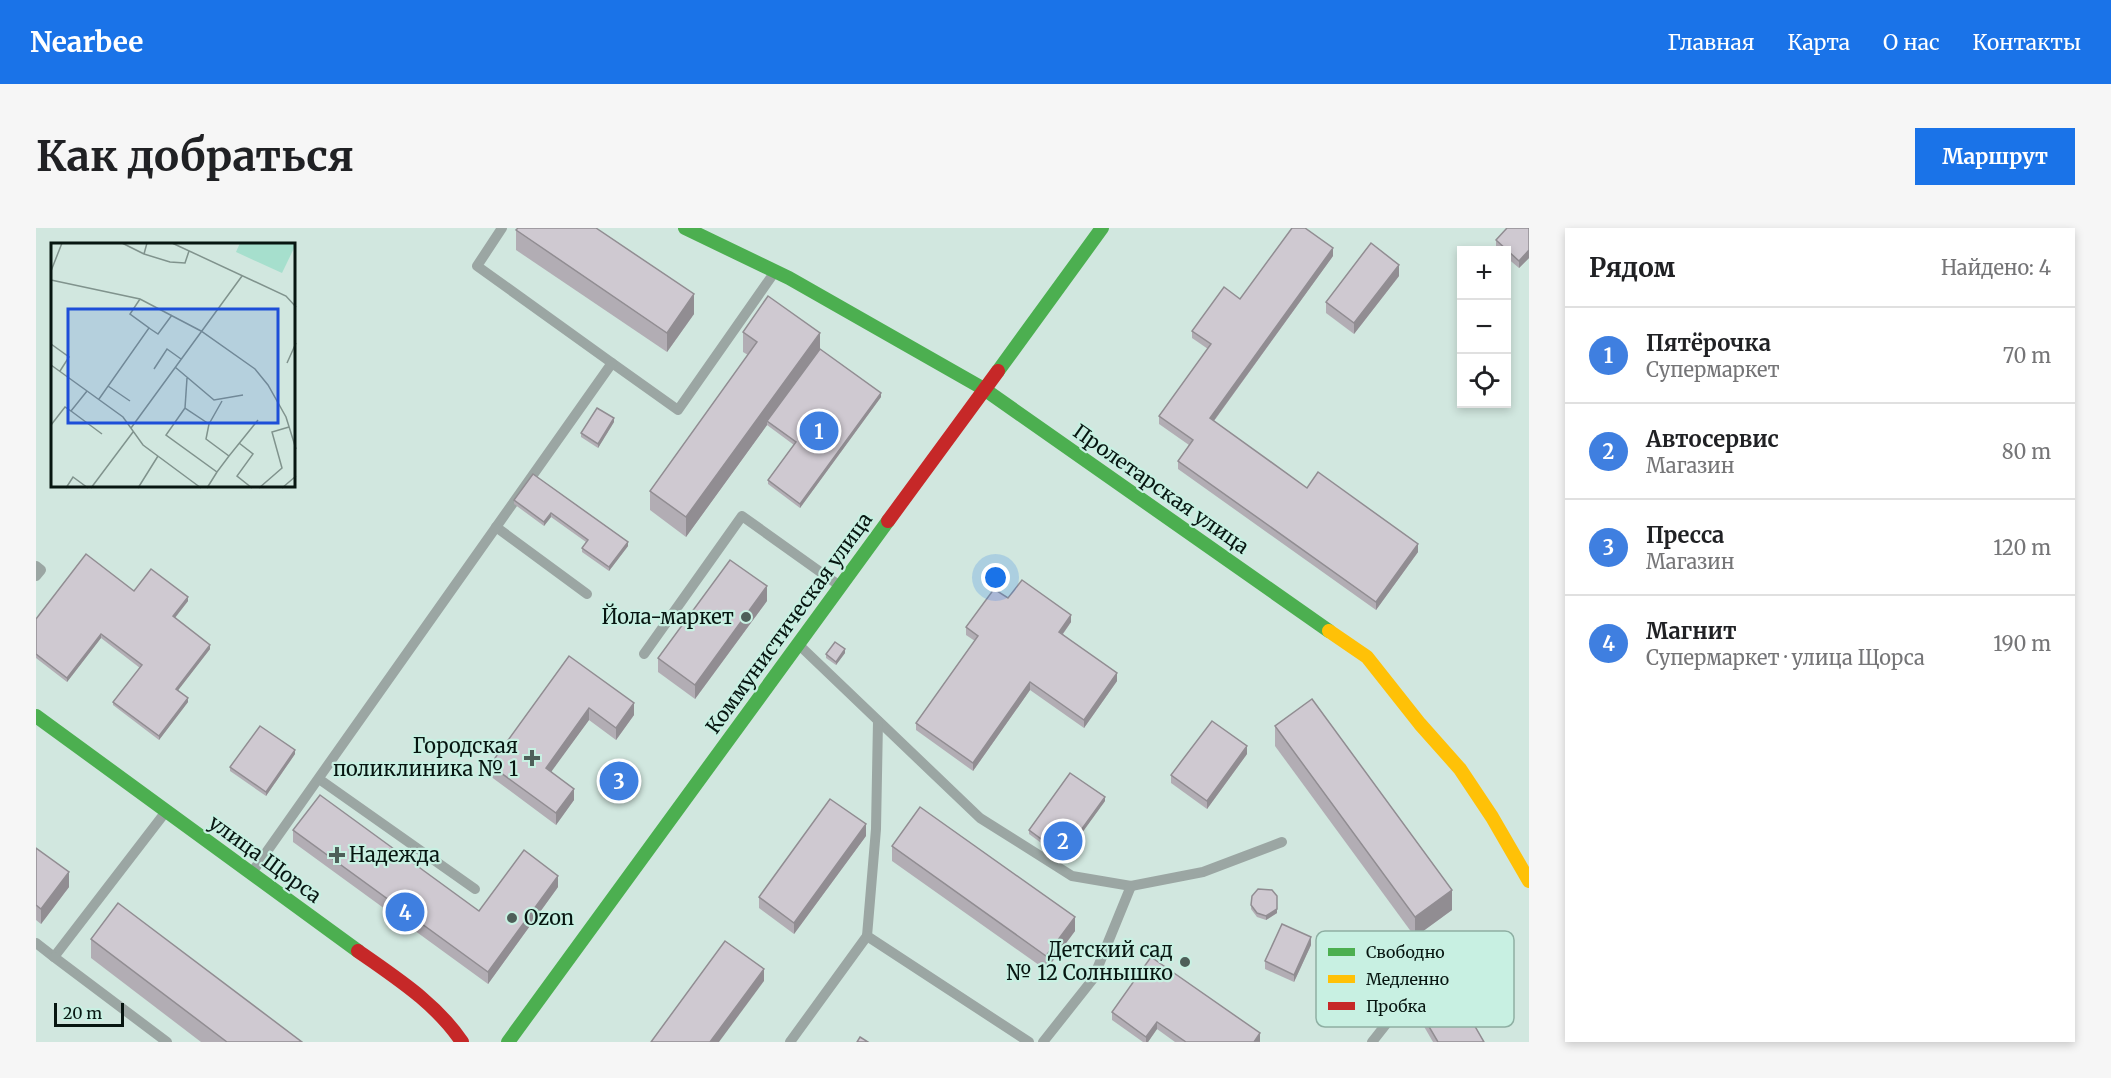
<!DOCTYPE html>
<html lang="ru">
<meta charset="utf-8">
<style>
body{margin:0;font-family:Merriweather,serif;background:#f6f6f6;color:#202124}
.controls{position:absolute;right:18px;top:18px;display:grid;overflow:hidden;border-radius:0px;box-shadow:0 3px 9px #0003}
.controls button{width:54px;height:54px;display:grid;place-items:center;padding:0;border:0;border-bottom:2px solid #e0e0e0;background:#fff;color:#202124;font:30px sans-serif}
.scale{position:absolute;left:18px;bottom:15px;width:70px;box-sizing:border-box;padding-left:6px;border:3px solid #071611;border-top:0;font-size:16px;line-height:21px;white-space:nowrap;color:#071611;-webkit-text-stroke:4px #c8f0e2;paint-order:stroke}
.you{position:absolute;left:960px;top:350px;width:21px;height:21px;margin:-15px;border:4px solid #fff;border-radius:50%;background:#1a73e8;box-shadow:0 0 0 9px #1a73e833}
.badge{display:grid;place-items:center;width:39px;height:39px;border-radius:50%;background:#1a73e8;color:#fff;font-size:20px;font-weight:700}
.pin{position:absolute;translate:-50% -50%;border:3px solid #fff;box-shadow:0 2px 6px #0006}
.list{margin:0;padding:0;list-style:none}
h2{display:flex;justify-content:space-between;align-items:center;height:78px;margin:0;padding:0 24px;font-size:26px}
h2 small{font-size:20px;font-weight:400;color:#757577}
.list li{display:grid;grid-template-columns:39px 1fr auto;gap:18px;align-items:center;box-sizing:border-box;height:96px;padding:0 24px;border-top:2px solid #e0e0e0}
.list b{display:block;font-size:22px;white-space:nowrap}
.list p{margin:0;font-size:20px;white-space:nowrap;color:#757577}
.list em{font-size:20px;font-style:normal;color:#757577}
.icon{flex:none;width:33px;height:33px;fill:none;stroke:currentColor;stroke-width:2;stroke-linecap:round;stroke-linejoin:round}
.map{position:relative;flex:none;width:1493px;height:814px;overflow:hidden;border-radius:0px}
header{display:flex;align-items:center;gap:36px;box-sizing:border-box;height:84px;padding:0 30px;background:#1a73e8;color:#fff}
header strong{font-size:28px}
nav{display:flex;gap:33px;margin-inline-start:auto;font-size:21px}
.intro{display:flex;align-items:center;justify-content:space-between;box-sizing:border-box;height:144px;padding:0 36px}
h1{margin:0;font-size:42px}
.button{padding:15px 27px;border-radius:0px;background:#1a73e8;color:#fff;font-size:21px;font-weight:700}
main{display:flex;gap:36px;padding:0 36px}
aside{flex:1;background:#fff;border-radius:0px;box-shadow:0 3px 9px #0003}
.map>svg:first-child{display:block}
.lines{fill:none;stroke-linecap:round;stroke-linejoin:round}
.lane{stroke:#9ba6a3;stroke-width:10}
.fast{stroke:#4caf50;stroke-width:14}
.slow{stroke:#ffc107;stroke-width:14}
.jam{stroke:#c62828;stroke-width:14}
.wall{fill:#b2adb4}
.shaded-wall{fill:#918d92}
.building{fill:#cfc9d1;stroke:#918d92;stroke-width:1.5}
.poi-dot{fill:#4e5f59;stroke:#c8f0e2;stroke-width:2}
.labels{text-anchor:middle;stroke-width:4.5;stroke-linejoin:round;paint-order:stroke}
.street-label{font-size:20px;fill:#071611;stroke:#c8f0e2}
.poi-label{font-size:20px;fill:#071611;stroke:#c8f0e2;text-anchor:end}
.inset-road{fill:none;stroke:#80938d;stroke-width:1.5}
.view{fill:#1d4ed8;fill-opacity:0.15;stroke:#1d4ed8;stroke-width:3}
.inset-edge{fill:none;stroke:#071611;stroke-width:3}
.key{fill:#c8f0e2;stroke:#8eafa3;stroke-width:1.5}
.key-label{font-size:16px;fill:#071611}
</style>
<header>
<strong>Nearbee</strong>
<nav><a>Главная</a><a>Карта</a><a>О нас</a><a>Контакты</a></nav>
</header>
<div class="intro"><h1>Как добраться</h1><a class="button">Маршрут</a></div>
<main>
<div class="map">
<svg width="1493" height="814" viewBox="0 0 1493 814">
<rect width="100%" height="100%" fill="#d1e7df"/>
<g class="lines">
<!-- lane -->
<g class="lane">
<path d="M 576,135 L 642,182 L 738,45"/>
<path d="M 460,299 L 551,366"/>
<path d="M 0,338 L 5,342 L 0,348"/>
<path d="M 762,416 L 944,590 L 1036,648 L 1095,658 L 1167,644 L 1246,614"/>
<path d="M 608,426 L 706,288 L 804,358"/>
<path d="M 842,493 L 840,601 L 831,708 L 993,814"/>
<path d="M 283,551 L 439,661"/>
<path d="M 217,643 L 576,135 L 441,38 L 466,0"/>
<path d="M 0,715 L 18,729 L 128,586"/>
<path d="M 18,729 L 131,814"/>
<path d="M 754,814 L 831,708"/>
<path d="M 1007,814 L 1057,751 L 1095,658"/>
<path d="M 1336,814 L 1355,790"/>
</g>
<!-- fast -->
<g class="fast">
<path d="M 649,0 L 753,50 L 948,161 L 1293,403"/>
<path d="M 962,143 L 1066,0"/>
<path d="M 0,488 L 322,723"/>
<path d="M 472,814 L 852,293"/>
</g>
<!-- slow -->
<path class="slow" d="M 1293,403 L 1331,429 L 1384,496 L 1424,541 L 1456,589 L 1493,653"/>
<!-- jam -->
<g class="jam">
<path d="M 852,293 L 962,143"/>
<path d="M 322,723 C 360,750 400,775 426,814"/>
</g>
</g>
<!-- wall -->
<g class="wall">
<path d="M 1493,0 L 1493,30 L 1483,40 L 1470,29 L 1470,22 L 1464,22 L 1460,19 L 1460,12 Z"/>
<path d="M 480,2 L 658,86 L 631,124 L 480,22 Z"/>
<path d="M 1297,28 L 1178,193 L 1271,260 L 1382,324 L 1340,382 L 1142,241 L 1142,233 L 1153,217 L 1123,196 L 1123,188 L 1172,121 L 1156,110 L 1156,103 L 1204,71 Z"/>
<path d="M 1363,48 L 1318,106 L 1290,85 L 1290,74 Z"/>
<path d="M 707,104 L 784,121 L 845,169 L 764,280 L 732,256 L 732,252 L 758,217 L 731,197 L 650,309 L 614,282 L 614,263 L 712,127 L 707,124 Z"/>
<path d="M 578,194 L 562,220 L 545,209 L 545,205 Z"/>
<path d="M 497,246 L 592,318 L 573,343 L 546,324 L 546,320 L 550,314 L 515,289 L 508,298 L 478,276 L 478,272 Z"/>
<path d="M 98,363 L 152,373 L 139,390 L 174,421 L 142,462 L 152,474 L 123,512 L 77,477 L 77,474 L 104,440 L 65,410 L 31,454 L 0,430 L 0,391 Z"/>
<path d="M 972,370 L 1035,394 L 1027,406 L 1081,453 L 1048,500 L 994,462 L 937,543 L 880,502 L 880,495 L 939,413 L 930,407 L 930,399 Z"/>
<path d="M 731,373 L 659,471 L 622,444 L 622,430 Z"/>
<path d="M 809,425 L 800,437 L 790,430 L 790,426 Z"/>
<path d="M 533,428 L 598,487 L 580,512 L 553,492 L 515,543 L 538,572 L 520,597 L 454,548 L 454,537 Z"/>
<path d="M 1239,498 L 1416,682 L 1379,709 L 1239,518 Z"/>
<path d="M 259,526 L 230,568 L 194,543 L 194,539 Z"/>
<path d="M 1211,526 L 1171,581 L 1135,555 L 1135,547 Z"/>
<path d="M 1069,573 L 1027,631 L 993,606 L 993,602 Z"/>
<path d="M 257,602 L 443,683 L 522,659 L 452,756 L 257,614 Z"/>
<path d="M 830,608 L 758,706 L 723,680 L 723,669 Z"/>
<path d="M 856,618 L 1039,703 L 1010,742 L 856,633 Z"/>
<path d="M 0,620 L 33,659 L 5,696 L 0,692 Z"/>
<path d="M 1216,668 L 1241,685 L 1230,692 L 1221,689 L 1215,681 Z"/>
<path d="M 55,711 L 266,814 L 165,814 L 55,730 Z"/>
<path d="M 1275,717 L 1258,754 L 1229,741 L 1229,733 Z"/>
<path d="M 1364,749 L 1448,814 L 1397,814 L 1364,757 Z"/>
<path d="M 1076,784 L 1224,813 L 1224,814 L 1139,814 L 1121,801 L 1112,814 L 1107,814 L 1076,792 Z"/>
</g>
<!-- shaded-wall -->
<g class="shaded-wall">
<path d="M 1297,20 L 1297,28 L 1174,198 L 1174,190 Z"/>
<path d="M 1493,22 L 1493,30 L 1483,40 L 1483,33 Z"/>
<path d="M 1363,37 L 1363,48 L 1318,106 L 1318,95 Z"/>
<path d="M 658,66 L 658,86 L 631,124 L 631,105 Z"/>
<path d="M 784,105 L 784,125 L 731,193 L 731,197 L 650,309 L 650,289 Z"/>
<path d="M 845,165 L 845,169 L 764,280 L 764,276 Z"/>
<path d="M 578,190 L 578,194 L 562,220 L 562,216 Z"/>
<path d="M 515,285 L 515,289 L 508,298 L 508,294 Z"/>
<path d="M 592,314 L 592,318 L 573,343 L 573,339 Z"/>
<path d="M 1382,316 L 1382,324 L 1340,382 L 1340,374 Z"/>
<path d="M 731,358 L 731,373 L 659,471 L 659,457 Z"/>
<path d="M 152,369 L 152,373 L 137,392 L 137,388 Z"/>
<path d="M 1035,387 L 1035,394 L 1023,411 L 1023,404 Z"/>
<path d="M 65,406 L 65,410 L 31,454 L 31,450 Z"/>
<path d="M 174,417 L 174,421 L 140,465 L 140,461 Z"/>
<path d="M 809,421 L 809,425 L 800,437 L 800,434 Z"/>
<path d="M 1081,445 L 1081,453 L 1048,500 L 1048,492 Z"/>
<path d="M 994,454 L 994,462 L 937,543 L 937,535 Z"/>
<path d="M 152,470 L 152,474 L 123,512 L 123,508 Z"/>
<path d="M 598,475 L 598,487 L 580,512 L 580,500 Z"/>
<path d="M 553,480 L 553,492 L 510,551 L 510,540 Z"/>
<path d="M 1211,518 L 1211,526 L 1171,581 L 1171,573 Z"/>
<path d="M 259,522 L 259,526 L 230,568 L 230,564 Z"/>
<path d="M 538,561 L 538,572 L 520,597 L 520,585 Z"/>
<path d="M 1069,569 L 1069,573 L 1027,631 L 1027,627 Z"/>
<path d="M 830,596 L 830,608 L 758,706 L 758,695 Z"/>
<path d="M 33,644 L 33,659 L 5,696 L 5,681 Z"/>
<path d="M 522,648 L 522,659 L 452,756 L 452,744 Z"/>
<path d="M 1416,662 L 1416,682 L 1379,709 L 1379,689 Z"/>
<path d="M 1241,668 L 1241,685 L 1230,692 L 1230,688 Z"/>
<path d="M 1039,689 L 1039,703 L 1010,742 L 1010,728 Z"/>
<path d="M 1275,709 L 1275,717 L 1258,754 L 1258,747 Z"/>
<path d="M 728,741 L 728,753 L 683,814 L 674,814 Z"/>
<path d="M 1121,794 L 1121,801 L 1112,814 L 1110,814 L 1110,809 Z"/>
<path d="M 1224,805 L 1224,814 L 1218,814 Z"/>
</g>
<!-- building -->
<g class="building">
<path d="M 482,0 L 560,0 L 658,66 L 631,105 L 480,2 Z"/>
<path d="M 1256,0 L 1269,0 L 1297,20 L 1174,190 L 1271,260 L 1282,244 L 1382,316 L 1340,374 L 1142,233 L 1157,212 L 1123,188 L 1175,116 L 1156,103 L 1188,59 L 1204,71 Z"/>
<path d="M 1471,0 L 1493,0 L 1493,22 L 1483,33 L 1460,12 Z"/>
<path d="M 1335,15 L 1363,37 L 1318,95 L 1290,74 Z"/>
<path d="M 732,68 L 784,105 L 650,289 L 614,263 L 721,114 L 707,104 Z"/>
<path d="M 784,121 L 845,165 L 764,276 L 732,252 L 760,214 L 731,193 Z"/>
<path d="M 561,180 L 578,190 L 562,216 L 545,205 Z"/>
<path d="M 497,246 L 592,314 L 573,339 L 546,320 L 552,312 L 515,285 L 508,294 L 478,272 Z"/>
<path d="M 50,326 L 98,363 L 115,341 L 152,369 L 137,388 L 174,417 L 140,461 L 152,470 L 123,508 L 77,474 L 106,437 L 65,406 L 31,450 L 0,426 L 0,391 Z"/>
<path d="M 694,332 L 731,358 L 659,457 L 622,430 Z"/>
<path d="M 986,352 L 1035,387 L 1023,404 L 1081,445 L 1048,492 L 994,454 L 937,535 L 880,495 L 942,408 L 930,399 L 958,361 L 972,370 Z"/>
<path d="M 799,414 L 809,421 L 800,434 L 790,426 Z"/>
<path d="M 533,428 L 598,475 L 580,500 L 553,480 L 510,540 L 538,561 L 520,585 L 454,537 Z"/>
<path d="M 1276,471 L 1416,662 L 1379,689 L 1239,498 Z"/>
<path d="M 1176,493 L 1211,518 L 1171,573 L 1135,547 Z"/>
<path d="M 224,498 L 259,522 L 230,564 L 194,539 Z"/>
<path d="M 1034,545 L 1069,569 L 1027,627 L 993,602 Z"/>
<path d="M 284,567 L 443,683 L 488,622 L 522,648 L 452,744 L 257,602 Z"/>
<path d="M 794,571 L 830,596 L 758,695 L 723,669 Z"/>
<path d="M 884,579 L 1039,689 L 1010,728 L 856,618 Z"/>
<path d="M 0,620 L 33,644 L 5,681 L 0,677 Z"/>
<path d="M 1222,661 L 1236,662 L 1241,668 L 1241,681 L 1230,688 L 1221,685 L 1215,677 L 1216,668 Z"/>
<path d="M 82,675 L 266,814 L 191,814 L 55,711 Z"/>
<path d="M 1246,696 L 1275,709 L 1258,747 L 1229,733 Z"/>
<path d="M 689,713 L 728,741 L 674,814 L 615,814 Z"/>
<path d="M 1115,729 L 1224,805 L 1218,814 L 1150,814 L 1121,794 L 1110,809 L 1076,784 Z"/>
<path d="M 1399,729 L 1448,814 L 1402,814 L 1364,749 Z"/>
<path d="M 824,809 L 832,814 L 821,814 Z"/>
</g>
<!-- markers -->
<g class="poi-dot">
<circle cx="710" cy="389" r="6"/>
<path d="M493 521h6v6h6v6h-6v6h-6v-6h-6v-6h6z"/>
<path d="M298 618h6v6h6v6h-6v6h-6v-6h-6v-6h6z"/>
<circle cx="476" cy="690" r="6"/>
<circle cx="1149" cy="734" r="6"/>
</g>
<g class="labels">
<!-- street labels -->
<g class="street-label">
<text transform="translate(1125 261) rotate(35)" y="7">Пролетарская улица</text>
<text transform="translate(753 395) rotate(-54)" y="7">Коммунистическая улица</text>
<text transform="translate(229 631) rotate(36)" y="7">улица Щорса</text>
</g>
<!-- poi labels -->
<g class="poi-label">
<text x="698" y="396">Йола-маркет</text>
<text x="482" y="525">Городская<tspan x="482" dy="23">поликлиника № 1</tspan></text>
<text x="313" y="634" text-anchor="start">Надежда</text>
<text x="488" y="697" text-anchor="start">Ozon</text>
<text x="1137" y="729">Детский сад<tspan x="1137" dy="23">№ 12 Солнышко</tspan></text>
</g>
</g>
<!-- overview -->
<g transform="translate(15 15)">
<rect width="244" height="244" fill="#d1e7df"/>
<path d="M 189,0 L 244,0 L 245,1 L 231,30 L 185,9 Z" fill="#a6dfcd"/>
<path class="inset-road" d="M 71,0 L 93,11M 96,0 L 93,11 L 119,19 L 134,20 L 138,8M 121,0 L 235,53 L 245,64M 0,28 L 11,0M 0,37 L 89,56 L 150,88 L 204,126 L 217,142 L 235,174 L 245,206M 98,85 L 107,91 L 121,72M 0,101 L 18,114 L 9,128M 236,120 L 245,100M 0,122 L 72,174 L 92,202 L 150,245M 124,124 L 163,157 L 192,152M 103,126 L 116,106 L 130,116M 136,135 L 134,165 L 158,181 L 171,158M 57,143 L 79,158M 48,156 L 98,85 L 79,71 L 89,56M 134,165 L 115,192 L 166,229 L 178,213M 20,168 L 51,191M 158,181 L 155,196 L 178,213 L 207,177M 0,182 L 14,164 L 20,168 L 36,148M 80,185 L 191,33M 188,200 L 202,211 L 186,233 L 201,245M 15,245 L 22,234 L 37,245M 40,245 L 82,189M 87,245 L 107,213M 156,245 L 166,229M 208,245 L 231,225 L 221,189 L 238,184M 231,245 L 245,233"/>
<path class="view" d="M 17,66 L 227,66 L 227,180 L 17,180 Z"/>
<rect width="244" height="244" class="inset-edge"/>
</g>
<!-- legend -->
<rect x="1280" y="703" width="198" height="96" rx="9" class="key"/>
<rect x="1292" y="720" width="27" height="8" fill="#4caf50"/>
<rect x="1292" y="747" width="27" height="8" fill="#ffc107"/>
<rect x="1292" y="774" width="27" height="8" fill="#c62828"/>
<g class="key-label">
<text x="1330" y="730">Свободно</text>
<text x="1330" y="757">Медленно</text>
<text x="1330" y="784">Пробка</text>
</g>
</svg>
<div class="controls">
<button>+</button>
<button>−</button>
<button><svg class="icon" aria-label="locate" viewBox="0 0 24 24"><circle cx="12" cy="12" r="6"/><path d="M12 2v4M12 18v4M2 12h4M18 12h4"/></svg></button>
</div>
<div class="scale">20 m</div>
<div class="you"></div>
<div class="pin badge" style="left:783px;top:203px;background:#3f7fe0">1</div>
<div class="pin badge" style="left:1027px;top:613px;background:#3f7fe0">2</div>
<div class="pin badge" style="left:583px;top:553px;background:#3f7fe0">3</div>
<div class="pin badge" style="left:369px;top:684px;background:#3f7fe0">4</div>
</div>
<aside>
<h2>Рядом<small>Найдено: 4</small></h2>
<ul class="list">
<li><span class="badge" style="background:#3f7fe0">1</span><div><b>Пятёрочка</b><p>Супермаркет</p></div><em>70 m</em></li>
<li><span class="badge" style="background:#3f7fe0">2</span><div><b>Автосервис</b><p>Магазин</p></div><em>80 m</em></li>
<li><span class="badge" style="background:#3f7fe0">3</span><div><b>Пресса</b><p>Магазин</p></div><em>120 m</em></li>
<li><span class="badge" style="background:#3f7fe0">4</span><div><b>Магнит</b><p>Супермаркет · улица Щорса</p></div><em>190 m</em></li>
</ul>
</aside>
</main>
